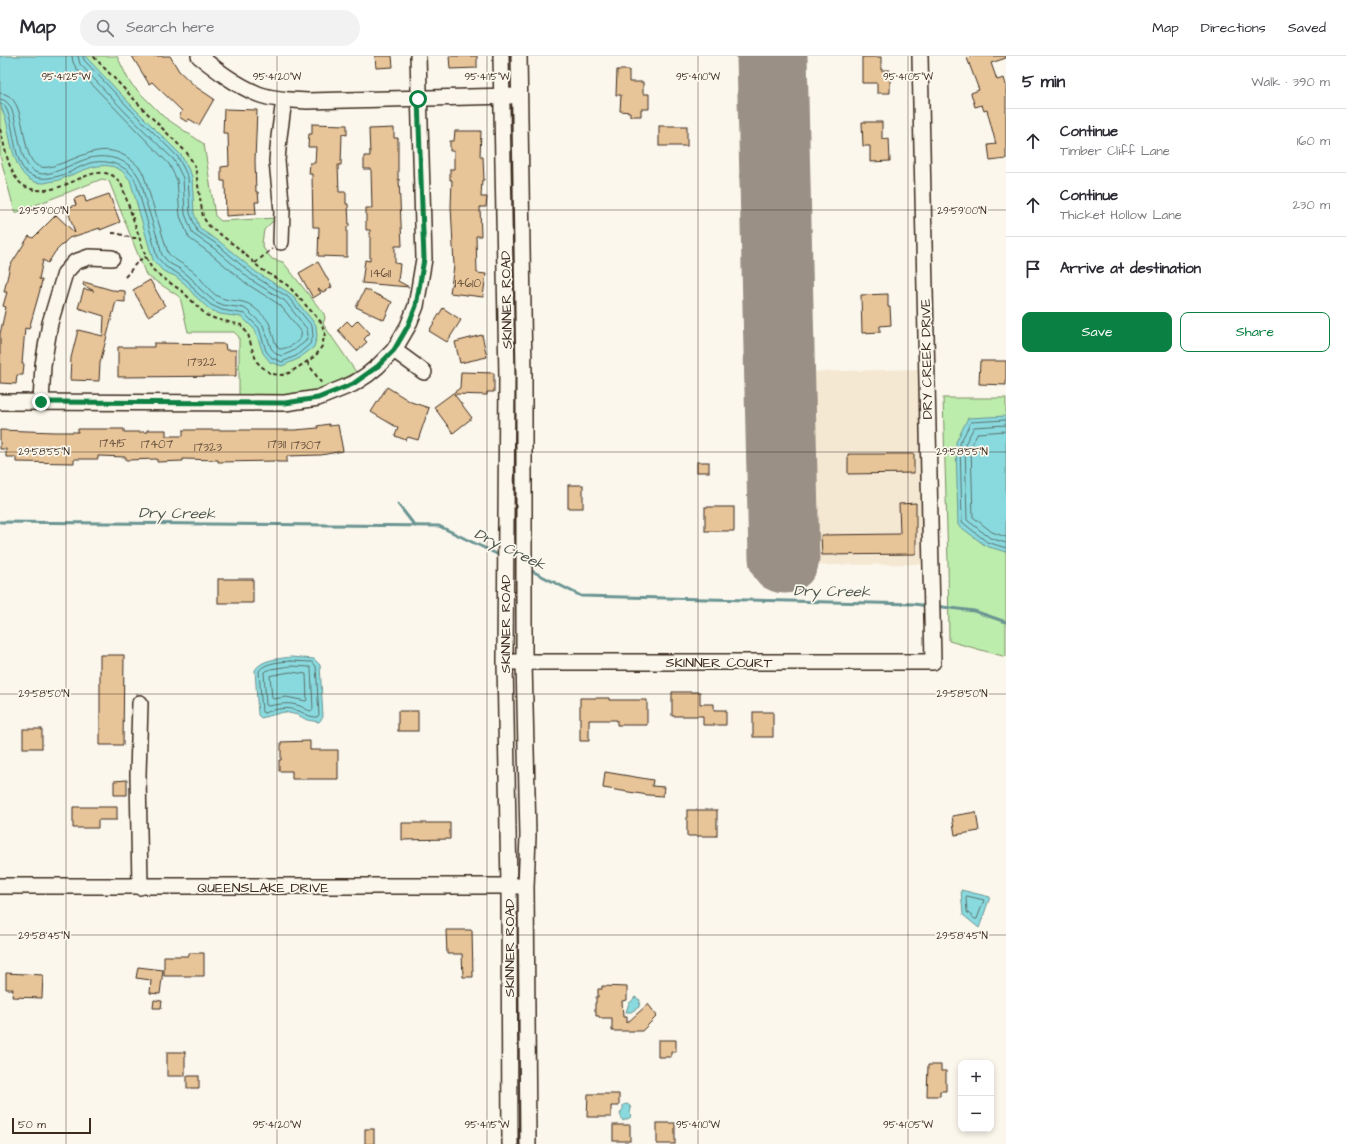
<!DOCTYPE html>
<meta charset="utf-8">
<style>
body{margin:0;font-family:"Architects Daughter",sans-serif;background:#f2f2f3;color:#2b2b33}
.controls{position:absolute;right:12px;bottom:12px;display:grid;overflow:hidden;border-radius:8px;box-shadow:0 2px 6px #0003}
.controls button{width:36px;height:36px;display:grid;place-items:center;padding:0;border:0;border-bottom:1px solid #e1e1e2;background:#fff;color:#2b2b33;font:20px sans-serif}
.scale{position:absolute;left:12px;bottom:10px;width:79px;box-sizing:border-box;padding-left:4px;border:2px solid #3b2a1e;border-top:0;font-size:11px;line-height:14px;white-space:nowrap;color:#3b2a1e;-webkit-text-stroke:3px #fbf7ec;paint-order:stroke}
.stop{position:absolute;width:12px;height:12px;margin:-9px;border:3px solid #0b8043;border-radius:50%;background:#fff}
.stop.end{background:#0b8043;border-color:#fff;box-shadow:0 1px 4px #0008}
.list{margin:0;padding:0;list-style:none}
h2{display:flex;justify-content:space-between;align-items:center;height:52px;margin:0;padding:0 16px;font-size:17px}
h2 small{font-size:13px;font-weight:400;color:#7c7c81}
.list li{display:grid;grid-template-columns:26px 1fr auto;gap:12px;align-items:center;box-sizing:border-box;height:64px;padding:0 16px;border-top:1px solid #e1e1e2}
.list b{display:block;font-size:15px;white-space:nowrap}
.list p{margin:0;font-size:13px;white-space:nowrap;color:#7c7c81}
.list em{font-size:13px;font-style:normal;color:#7c7c81}
.actions{display:flex;gap:8px;padding:12px 16px}
.actions a{flex:1;padding:9px 0;border:1px solid #0b8043;border-radius:8px;text-align:center;font-size:14px;color:#0b8043}
.actions .main{background:#0b8043;color:#fff}
.icon{flex:none;width:22px;height:22px;fill:none;stroke:currentColor;stroke-width:2;stroke-linecap:round;stroke-linejoin:round}
.map{position:relative;flex:none;width:1006px;height:1088px;overflow:hidden}
header{display:flex;align-items:center;gap:24px;box-sizing:border-box;height:56px;padding:0 20px;background:#fff;border-bottom:1px solid #e1e1e2}
header strong{font-size:19px}
nav{display:flex;gap:22px;margin-inline-start:auto;font-size:14px}
.search{width:280px;height:36px;background:#f2f2f3;display:flex;align-items:center;gap:10px;box-sizing:border-box;padding:0 14px;border-radius:22px;color:#7c7c81;font-size:15px}
main{display:flex}
aside{flex:1;background:#fff}
.map>svg:first-child{display:block}
.built{fill:#f5e8d3}
.green{fill:#bcedac;stroke:#7c8c65}
.water{fill:#89dadf;stroke:#6a9492}
.lines{fill:none;stroke-linecap:round;stroke-linejoin:round}
.shore{stroke:#5a706b;stroke-width:1}
.stream{stroke:#6a9492;stroke-width:3}
.runway{stroke:#9b9085;stroke-width:71}
.building{fill:#e8c599;stroke:#3b2a1e}
.minor-casing{stroke:#3b2a1e;stroke-width:18}
.path{stroke:#3b2a1e;stroke-width:2;stroke-dasharray:4 3;stroke-linecap:butt}
.minor{stroke:#fbf7ec;stroke-width:15}
.route{stroke:#0b8043;stroke-width:5}
.ticks{fill:none;stroke:#3b2a1e;stroke-width:1;stroke-opacity:0.45}
.labels{text-anchor:middle;stroke-width:3.5;stroke-linejoin:round;paint-order:stroke}
.number-label{font-size:12px;fill:#66513d}
.street-label{font-size:14px;fill:#3b2a1e;stroke:#fbf7ec}
.water-label{font-size:15px;font-style:italic;fill:#4e564e;stroke:#fbf7ec}
.ticks-label{font-size:10px;text-anchor:middle;fill:#3b2a1e;stroke:#fbf7ec;stroke-width:3.5;stroke-linejoin:round;paint-order:stroke}
</style>
<header>
<strong>Map</strong>
<div class="search"><svg class="icon" aria-label="search" viewBox="0 0 24 24"><circle cx="10" cy="10" r="6"/><path d="M15 15l6 6"/></svg>Search here</div>
<nav><a>Map</a><a>Directions</a><a>Saved</a></nav>
</header>
<main>
<div class="map">
<svg width="1006" height="1088" viewBox="0 0 1006 1088">
<rect width="100%" height="100%" fill="#fbf7ec"/>
<filter id="ink" filterUnits="userSpaceOnUse"><feTurbulence type="fractalNoise" baseFrequency=".025" numOctaves="2"/><feDisplacementMap in="SourceGraphic" scale="8" xChannelSelector="R" yChannelSelector="G"/><feConvolveMatrix kernelMatrix="1 2 1 2 8 2 1 2 1" color-interpolation-filters="sRGB"/></filter>
<g filter="url(#ink)">
<!-- built -->
<path class="built" d="M 753,0 L 795,0 L 803,316 L 920,313 L 923,508 L 764,510 Z"/>
<!-- green -->
<g class="green">
<path d="M 0,0 L 117,0 L 130,27 L 164,61 L 204,88 L 215,160 L 221,165 L 276,162 L 264,174 L 262,187 L 264,193 L 272,203 L 283,206 L 324,258 L 325,262 L 323,268 L 356,316 L 323,333 L 289,339 L 239,339 L 239,281 L 234,276 L 188,276 L 180,241 L 146,219 L 109,125 L 102,123 L 15,157 L 0,100 Z"/>
<path d="M 943,342 L 1006,342 L 1006,601 L 949,585 L 948,506 Z"/>
</g>
<!-- water -->
<g class="water">
<path d="M 0,0 L 85,0 L 133,51 L 181,99 L 192,120 L 194,157 L 200,173 L 220,186 L 256,216 L 291,238 L 316,269 L 317,280 L 314,291 L 298,303 L 282,310 L 270,306 L 263,297 L 255,274 L 242,261 L 220,258 L 209,253 L 194,239 L 185,228 L 175,220 L 163,215 L 153,204 L 130,124 C 128,122 125,118 122,115 C 101,100 75,120 55,125 C 51,125 47,127 43,127 C 14,128 11,84 6,64 C 4,58 1,52 0,46 C 0,32 0,14 0,0 Z"/>
<path d="M 1006,360 L 1006,496 L 986,490 L 958,469 L 956,386 L 968,362 Z"/>
<path d="M 291,601 L 314,603 L 320,609 L 323,661 L 319,666 L 307,664 L 298,659 L 284,656 L 261,662 L 258,659 L 255,614 C 262,603 278,603 291,601 Z"/>
<path d="M 961,834 L 990,841 L 979,872 L 963,859 Z"/>
<path d="M 635,941 L 640,944 L 639,951 L 631,956 L 626,956 L 629,947 L 631,946 Z"/>
<path d="M 627,1048 L 630,1050 L 631,1053 L 630,1057 L 631,1061 L 623,1065 L 620,1058 L 623,1053 L 623,1049 Z"/>
</g>
<g class="lines">
<!-- shore -->
<g class="shore">
<path d="M 0,37 C 31,38 17,107 41,111 C 45,112 49,111 53,110 C 77,104 100,85 125,100 C 133,105 141,111 144,120 L 168,197 C 175,205 186,209 195,217 C 203,224 209,236 219,241 C 229,246 243,243 252,250 C 257,254 266,261 269,267 C 273,276 273,286 279,293 C 288,293 304,285 301,275 L 280,249 L 247,228 L 211,198 L 189,182 L 180,160 L 177,124 L 169,108 L 76,12 L 73,6 L 72,0"/>
<path d="M 0,43 C 22,44 13,105 35,116 C 44,121 58,115 67,111 C 74,108 82,104 90,102 C 107,98 129,103 138,120 C 143,128 144,140 147,149 C 152,166 158,182 162,199 L 169,207 L 180,213 L 191,222 L 200,233 L 214,245 L 223,249 L 244,252 L 248,255 L 263,269 L 271,292 L 276,298 L 282,300 L 293,295 L 306,285 L 308,279 L 307,273 L 285,245 L 251,224 L 215,193 L 193,178 L 185,158 L 183,122 L 174,104 L 126,57 L 80,8 L 78,0"/>
<path d="M 0,48 L 3,48 C 17,64 10,110 32,120 C 43,125 57,121 68,117 C 75,114 83,109 90,107 C 106,103 125,108 134,122 C 138,130 140,142 143,151 C 148,168 153,184 157,201 L 166,211 L 177,217 L 188,225 L 196,236 L 211,249 L 222,254 L 245,258 L 259,272 L 266,295 L 272,302 L 282,306 L 296,300 L 310,288 L 313,280 L 312,270 L 288,241 L 254,220 L 218,189 L 197,175 L 190,157 L 188,121 L 178,101 L 130,53 L 84,4 L 83,0"/>
<path d="M 1006,364 L 971,366 L 960,387 L 962,466 L 987,486 L 1006,492"/>
<path d="M 1006,369 L 974,371 L 965,388 L 967,464 L 990,482 L 1006,487"/>
<path d="M 1006,375 L 978,377 L 971,390 L 973,461 L 992,476 L 1006,481"/>
<path d="M 290,605 L 312,606 L 316,610 L 319,659 L 317,661 C 309,661 306,658 299,655 C 287,650 276,653 264,657 L 262,656 L 259,615 C 265,606 281,606 290,605 Z"/>
<path d="M 291,610 L 310,611 L 311,613 L 313,653 L 312,655 C 307,655 305,652 300,650 C 289,646 280,648 268,650 L 266,649 L 264,616 L 271,613 Z"/>
<path d="M 291,616 L 306,618 L 307,644 L 306,645 L 286,641 L 273,643 L 272,642 L 270,620 Z"/>
<path d="M 967,840 L 984,844 L 977,863 L 975,863 L 967,856 L 966,842 Z"/>
</g>
<!-- stream -->
<g class="stream">
<path d="M 398,448 L 415,470"/>
<path d="M 0,466 L 439,470 L 501,500"/>
<path d="M 528,513 L 581,540 L 914,548 L 928,550"/>
<path d="M 935,550 L 974,555 L 1006,566"/>
</g>
<!-- runway -->
<path class="runway" d="M 772,0 L 784,502"/>
</g>
<!-- building -->
<g class="building">
<path d="M 132,0 L 170,0 L 179,15 L 196,31 L 214,43 L 199,69 L 189,63 L 187,66 L 179,61 L 182,55 L 152,26 L 149,28 Z"/>
<path d="M 375,0 L 392,0 L 393,11 L 376,12 Z"/>
<path d="M 449,0 L 477,0 L 477,12 L 450,13 Z"/>
<path d="M 973,0 L 1006,0 L 1006,2 L 991,7 L 997,24 L 1004,22 L 1006,29 L 1006,103 L 990,105 L 988,89 L 996,88 L 987,54 L 984,55 L 982,49 L 975,51 L 971,37 L 979,34 L 967,2 Z"/>
<path d="M 862,1 L 881,1 L 881,14 L 890,14 L 890,37 L 877,37 L 877,27 L 862,27 Z"/>
<path d="M 617,14 L 629,14 L 629,26 L 643,26 L 643,38 L 649,38 L 649,53 L 641,53 L 641,60 L 630,60 L 630,56 L 620,55 L 621,39 L 616,39 Z"/>
<path d="M 224,53 L 257,54 L 255,105 L 256,136 L 258,136 L 259,146 L 255,146 L 256,158 L 226,160 L 225,125 L 221,125 L 221,111 L 229,110 L 228,77 L 223,77 Z"/>
<path d="M 862,66 L 882,66 L 882,83 L 889,82 L 890,105 L 870,106 L 870,90 L 863,90 Z"/>
<path d="M 312,68 L 347,69 L 347,79 L 342,78 L 341,109 L 338,109 L 339,136 L 346,136 L 346,148 L 348,148 L 349,170 L 347,171 L 347,201 L 318,200 L 319,171 L 313,171 L 312,118 L 309,118 L 310,107 L 315,107 L 316,91 L 308,91 L 309,78 L 312,78 Z"/>
<rect x="659" y="70" width="28" height="20"/>
<path d="M 394,72 L 394,82 L 398,82 L 398,124 L 399,123 L 402,190 L 395,190 L 395,207 L 400,208 L 398,225 L 409,231 L 362,227 L 365,204 L 370,205 L 370,174 L 366,174 L 366,152 L 372,152 L 371,113 L 364,113 L 364,100 L 370,100 L 369,73 Z"/>
<path d="M 455,75 L 481,75 L 480,101 L 483,101 L 484,124 L 482,124 L 481,141 L 487,141 L 486,151 L 480,151 L 481,180 L 476,180 L 477,217 L 486,218 L 483,241 L 450,237 L 454,210 L 451,150 L 452,124 L 450,124 L 450,113 L 454,113 L 454,95 L 450,95 L 450,85 L 454,85 Z"/>
<path d="M 109,138 L 120,166 L 100,174 L 100,172 L 69,182 L 55,196 L 48,207 L 43,204 L 39,223 L 42,224 L 40,234 L 29,273 L 25,272 L 22,308 L 24,308 L 23,319 L 17,319 L 16,328 L 0,327 L 0,278 L 6,251 L 3,250 L 7,236 L 4,236 L 10,210 L 29,180 L 33,182 L 56,159 L 75,177 L 67,152 L 76,149 L 74,143 L 84,139 L 86,146 Z"/>
<path d="M 318,206 L 332,231 L 323,236 L 318,233 L 321,237 L 313,242 L 299,217 Z"/>
<path d="M 150,224 L 165,250 L 148,260 L 133,234 Z"/>
<path d="M 84,226 L 112,234 L 125,235 L 125,246 L 116,245 L 100,307 L 99,325 L 70,324 L 71,302 L 78,274 L 103,280 L 104,260 L 78,252 L 84,233 L 94,235 L 83,229 Z"/>
<path d="M 365,233 L 392,246 L 384,264 L 356,251 Z"/>
<path d="M 888,238 L 888,251 L 890,251 L 891,269 L 880,270 L 880,276 L 862,277 L 861,239 Z"/>
<path d="M 443,252 L 461,264 L 447,286 L 429,275 Z"/>
<path d="M 358,264 L 370,277 L 364,283 L 367,286 L 357,295 L 338,274 L 347,265 L 352,270 Z"/>
<path d="M 482,279 L 487,301 L 460,307 L 455,286 Z"/>
<path d="M 154,287 L 225,288 L 226,294 L 236,294 L 236,320 L 118,321 L 118,291 L 154,291 Z"/>
<path d="M 980,305 L 1006,305 L 1006,329 L 979,328 Z"/>
<path d="M 461,316 L 494,317 L 494,336 L 487,336 L 487,339 L 454,338 L 472,362 L 453,377 L 434,351 L 460,332 Z"/>
<path d="M 387,331 L 411,346 L 429,352 L 418,384 L 408,381 L 406,384 L 395,380 L 398,372 L 371,356 Z"/>
<path d="M 329,368 L 329,370 L 338,369 L 343,395 L 321,399 L 287,400 L 287,406 L 277,406 L 277,405 L 218,406 L 218,404 L 183,403 L 183,405 L 157,406 L 157,403 L 126,404 L 126,401 L 98,400 L 98,403 L 74,403 L 74,407 L 16,406 L 16,401 L 6,401 L 6,393 L 0,393 L 0,374 L 54,376 L 78,376 L 78,373 L 124,373 L 124,376 L 147,376 L 147,374 L 166,374 L 166,380 L 183,380 L 183,374 L 295,374 L 318,372 L 317,370 Z"/>
<path d="M 848,398 L 914,398 L 914,417 L 848,418 Z"/>
<rect x="697" y="406" width="12" height="10"/>
<rect x="568" y="429" width="15" height="23"/>
<path d="M 916,447 L 916,498 L 822,499 L 821,479 L 900,478 L 899,448 Z"/>
<rect x="705" y="451" width="29" height="24"/>
<rect x="218" y="523" width="35" height="24"/>
<path d="M 100,599 L 124,599 L 123,689 L 100,689 Z"/>
<path d="M 672,636 L 700,636 L 700,648 L 714,648 L 714,654 L 726,654 L 726,669 L 703,669 L 703,660 L 672,660 Z"/>
<path d="M 580,642 L 609,642 L 609,644 L 647,644 L 647,669 L 617,669 L 617,664 L 589,664 L 589,685 L 580,685 Z"/>
<rect x="398" y="655" width="20" height="20"/>
<rect x="753" y="656" width="20" height="25"/>
<rect x="23" y="673" width="19" height="19"/>
<path d="M 310,685 L 310,694 L 338,694 L 338,723 L 292,723 L 292,715 L 279,715 L 279,704 L 281,704 L 281,686 Z"/>
<path d="M 605,716 L 653,724 L 652,730 L 664,731 L 663,740 L 648,739 L 603,732 Z"/>
<path d="M 127,724 L 127,739 L 114,739 L 114,725 Z"/>
<path d="M 73,751 L 117,751 L 117,764 L 98,764 L 98,772 L 73,772 Z"/>
<rect x="687" y="754" width="30" height="26"/>
<path d="M 976,756 L 979,775 L 955,779 L 952,760 Z"/>
<path d="M 402,767 L 450,767 L 450,783 L 402,784 Z"/>
<path d="M 446,874 L 472,874 L 473,921 L 463,921 L 462,898 L 447,898 Z"/>
<path d="M 189,897 L 204,897 L 204,920 L 164,920 L 164,900 L 189,900 Z"/>
<path d="M 138,911 L 163,914 L 160,938 L 150,937 L 151,924 L 136,922 Z"/>
<path d="M 6,917 L 43,919 L 42,942 L 12,941 L 13,933 L 6,933 Z"/>
<path d="M 602,930 L 627,931 L 627,944 L 622,945 L 623,961 L 627,961 L 627,967 L 648,948 L 657,960 L 642,975 L 612,975 L 612,962 L 600,962 L 599,960 L 596,960 L 596,955 L 595,955 L 595,947 L 596,947 L 596,941 L 598,941 L 598,933 L 602,933 Z"/>
<path d="M 154,944 L 162,945 L 161,952 L 153,952 Z"/>
<path d="M 658,984 L 676,984 L 676,996 L 671,996 L 671,1001 L 658,1001 Z"/>
<rect x="167" y="996" width="18" height="24"/>
<path d="M 928,1009 L 941,1009 L 941,1015 L 946,1015 L 946,1035 L 940,1035 L 940,1040 L 927,1040 Z"/>
<rect x="187" y="1020" width="12" height="12"/>
<path d="M 588,1038 L 619,1038 L 619,1050 L 611,1050 L 611,1061 L 587,1061 Z"/>
<rect x="657" y="1067" width="18" height="21"/>
<rect x="613" y="1069" width="17" height="16"/>
<rect x="365" y="1073" width="9" height="15"/>
</g>
<g class="lines">
<defs>
<g id="minor">
<path d="M 199,0 C 218,15 236,29 258,38 C 273,44 291,44 307,45 L 510,40"/>
<path d="M 501,0 L 507,321 L 505,606 L 509,830 L 510,1088"/>
<path d="M 519,0 L 524,318 L 524,606 L 528,780 L 526,831 L 528,1088"/>
<path d="M 281,186 L 282,155 L 277,105 L 279,81 L 284,44"/>
<path d="M 394,294 L 424,316"/>
<path d="M 0,346 L 285,347 L 318,342 L 353,328 L 367,319 L 378,310 L 394,294 L 408,270 L 416,250 L 424,203 L 418,0"/>
<path d="M 41,346 L 43,309 L 50,267 L 65,217 L 75,206 L 89,201 L 112,202"/>
<path d="M 514,606 L 933,606 L 920,0"/>
<path d="M 140,647 L 138,719 L 140,831"/>
<path d="M 0,830 L 519,830"/>
</g>
</defs>
<!-- minor casing -->
<use href="#minor" class="minor-casing"/>
<!-- path -->
<g class="path">
<path d="M 0,73 C 9,105 10,144 56,132 C 70,128 82,120 96,117 C 108,116 116,119 122,130 L 146,201 L 151,211 L 156,217 L 183,236 L 206,259 L 216,263 L 241,269 L 248,278 L 253,296 L 257,306 L 261,310 L 271,318 L 282,319 L 289,317 L 311,303 L 317,298 L 322,290 L 325,277 L 321,266 L 292,234 L 287,229 L 261,213 L 237,191 L 209,170 L 203,161 L 195,110 L 187,97 L 150,60 L 93,0"/>
<path d="M 112,177 C 123,177 127,183 139,182"/>
<path d="M 255,207 L 272,193"/>
<path d="M 125,221 C 133,213 135,205 146,201"/>
<path d="M 307,306 L 322,328"/>
</g>
<!-- minor -->
<use href="#minor" class="minor"/>
</g>
</g>
<g class="lines" filter="url(#ink)">
<!-- route -->
<path class="route" d="M 41,346 L 285,347 L 318,342 L 353,328 L 378,310 L 394,294 L 408,270 L 416,250 L 424,203 L 418,43"/>
</g>
<!-- ticks -->
<path class="ticks" d="M 66,0 L 66,1088M 277,0 L 277,1088M 487,0 L 487,1088M 698,0 L 698,1088M 908,0 L 908,1088M 0,154 L 1006,154M 0,396 L 1006,396M 0,638 L 1006,638M 0,879 L 1006,879"/>
<g class="labels">
<!-- number labels -->
<g class="number-label">
<text x="381" y="221">14611</text>
<text x="468" y="231">14610</text>
<text x="202" y="310">17322</text>
<text x="113" y="391">17415</text>
<text x="157" y="392">17407</text>
<text x="277" y="392">17311</text>
<text x="306" y="393">17307</text>
<text x="208" y="395">17323</text>
</g>
<!-- street labels -->
<g class="street-label">
<text transform="translate(506 244) rotate(-91)" y="5">SKINNER ROAD</text>
<text transform="translate(926 303) rotate(-91)" y="5">DRY CREEK DRIVE</text>
<text transform="translate(505 568) rotate(-90)" y="5">SKINNER ROAD</text>
<text x="719" y="611">SKINNER COURT</text>
<text x="263" y="836">QUEENSLAKE DRIVE</text>
<text transform="translate(509 892) rotate(-90)" y="5">SKINNER ROAD</text>
</g>
<!-- water labels -->
<g class="water-label">
<text transform="translate(177 457) rotate(1)" y="5">Dry Creek</text>
<text transform="translate(510 493) rotate(26)" y="5">Dry Creek</text>
<text transform="translate(832 535) rotate(1)" y="5">Dry Creek</text>
</g>
</g>
<g class="ticks-label">
<text x="66" y="24">95°41'25"W</text>
<text x="277" y="24">95°41'20"W</text>
<text x="487" y="24">95°41'15"W</text>
<text x="698" y="24">95°41'10"W</text>
<text x="908" y="24">95°41'05"W</text>
<text x="44" y="158">29°59'00"N</text>
<text x="962" y="158">29°59'00"N</text>
<text x="44" y="399">29°58'55"N</text>
<text x="962" y="399">29°58'55"N</text>
<text x="44" y="641">29°58'50"N</text>
<text x="962" y="641">29°58'50"N</text>
<text x="44" y="883">29°58'45"N</text>
<text x="962" y="883">29°58'45"N</text>
<text x="277" y="1072">95°41'20"W</text>
<text x="487" y="1072">95°41'15"W</text>
<text x="698" y="1072">95°41'10"W</text>
<text x="908" y="1072">95°41'05"W</text>
</g>
</svg>
<div class="controls">
<button>+</button>
<button>−</button>
</div>
<div class="scale">50 m</div>
<div class="stop" style="left:418px;top:43px"></div>
<div class="stop end" style="left:41px;top:346px"></div>
</div>
<aside>
<h2>5 min<small>Walk · 390 m</small></h2>
<ul class="list">
<li><svg class="icon" aria-label="ahead" viewBox="0 0 24 24"><path d="M12 20V5M6 11l6-6 6 6"/></svg><div><b>Continue</b><p>Timber Cliff Lane</p></div><em>160 m</em></li>
<li><svg class="icon" aria-label="ahead" viewBox="0 0 24 24"><path d="M12 20V5M6 11l6-6 6 6"/></svg><div><b>Continue</b><p>Thicket Hollow Lane</p></div><em>230 m</em></li>
<li><svg class="icon" aria-label="arrive" viewBox="0 0 24 24"><path d="M6 21V4h12l-3 4 3 4H6"/></svg><div><b>Arrive at destination</b></div></li>
</ul>
<div class="actions"><a class="main">Save</a><a>Share</a></div>
</aside>
</main>
